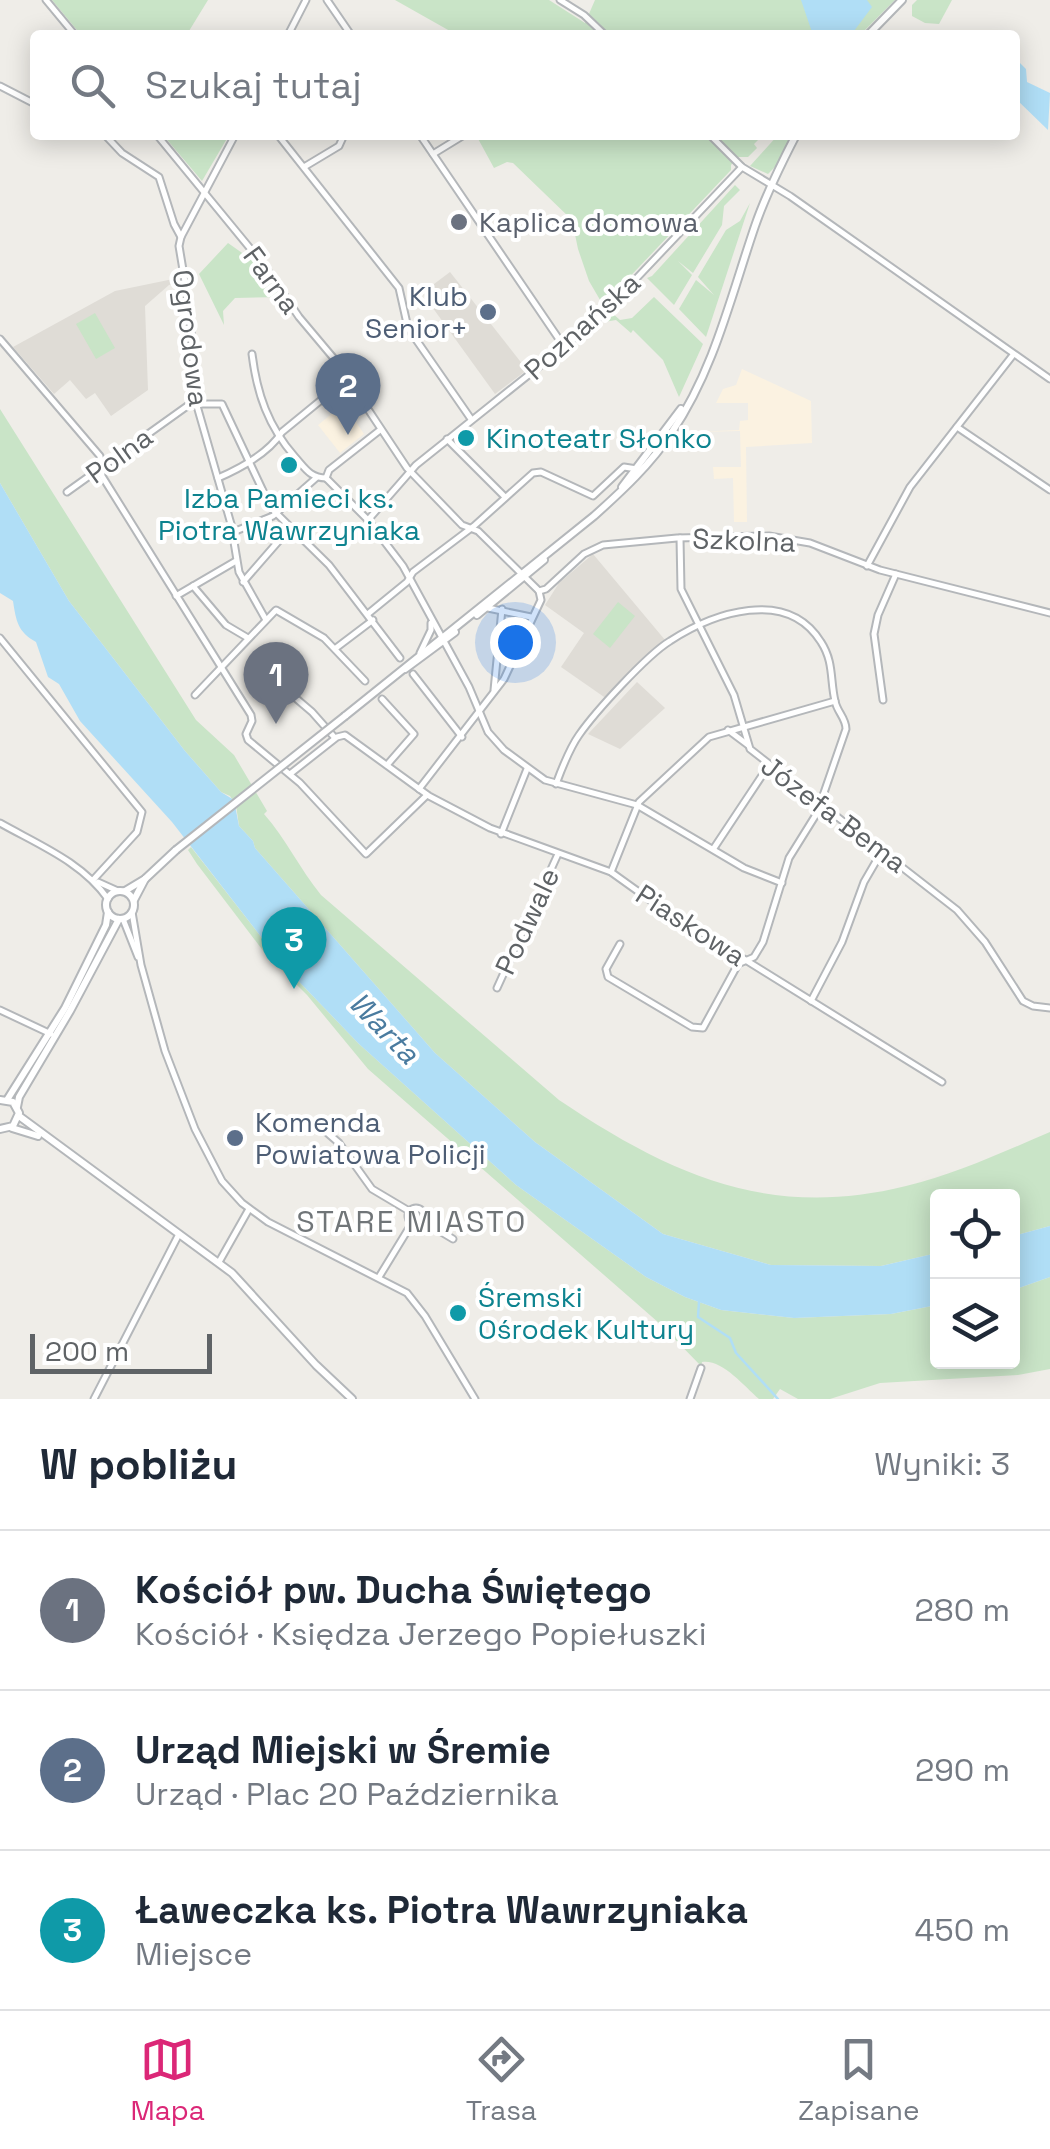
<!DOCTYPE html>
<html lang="pl">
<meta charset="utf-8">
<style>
body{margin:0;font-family:"Space Grotesk",sans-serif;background:#f6f6f7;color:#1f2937}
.controls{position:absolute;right:30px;bottom:30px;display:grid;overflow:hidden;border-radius:10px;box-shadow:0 5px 25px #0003}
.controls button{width:90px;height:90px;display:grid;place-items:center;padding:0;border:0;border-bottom:2px solid #e0e1e3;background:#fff;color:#1f2937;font:50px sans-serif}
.scale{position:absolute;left:30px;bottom:25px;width:182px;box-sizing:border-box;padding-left:10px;border:5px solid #5f6366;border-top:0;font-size:28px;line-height:35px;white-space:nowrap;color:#5f6366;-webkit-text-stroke:8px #fff;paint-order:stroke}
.you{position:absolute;left:515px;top:642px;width:35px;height:35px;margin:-25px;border:8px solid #fff;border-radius:50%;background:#1a73e8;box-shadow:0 0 0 15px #1a73e833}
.badge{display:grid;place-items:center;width:65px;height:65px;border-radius:50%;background:#db2777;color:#fff;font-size:32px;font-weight:700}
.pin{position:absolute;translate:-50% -82px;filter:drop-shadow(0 2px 5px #0008)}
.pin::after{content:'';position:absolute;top:52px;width:35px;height:30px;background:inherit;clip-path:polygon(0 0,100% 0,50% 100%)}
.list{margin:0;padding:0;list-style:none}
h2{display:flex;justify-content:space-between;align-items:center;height:130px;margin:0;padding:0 40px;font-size:42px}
h2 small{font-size:32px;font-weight:400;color:#747a83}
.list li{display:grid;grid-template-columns:65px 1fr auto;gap:30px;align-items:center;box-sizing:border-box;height:160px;padding:0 40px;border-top:2px solid #e0e1e3}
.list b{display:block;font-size:38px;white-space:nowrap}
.list p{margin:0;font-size:32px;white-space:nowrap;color:#747a83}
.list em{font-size:32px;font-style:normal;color:#747a83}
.icon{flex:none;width:55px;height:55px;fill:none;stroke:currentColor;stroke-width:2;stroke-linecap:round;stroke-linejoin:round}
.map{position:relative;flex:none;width:1050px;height:1399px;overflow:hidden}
.search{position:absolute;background:#fff;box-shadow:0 5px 25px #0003;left:30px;right:30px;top:30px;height:110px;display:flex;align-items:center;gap:25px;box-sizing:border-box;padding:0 35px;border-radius:10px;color:#747a83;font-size:38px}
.sheet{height:610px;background:#fff}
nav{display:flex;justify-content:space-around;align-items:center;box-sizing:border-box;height:140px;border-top:2px solid #e0e1e3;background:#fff;font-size:28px;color:#747a83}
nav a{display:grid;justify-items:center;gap:5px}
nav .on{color:#db2777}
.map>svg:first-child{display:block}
.commercial{fill:#fbf2e1}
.education{fill:#dfdcd6}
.green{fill:#c9e4c7}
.water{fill:#b0def6}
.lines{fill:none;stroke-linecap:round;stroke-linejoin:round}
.stream{stroke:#b0def6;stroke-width:2.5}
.minor-casing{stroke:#b4b7ba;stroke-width:9}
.tertiary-casing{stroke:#b4b7ba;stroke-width:10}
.minor{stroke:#fff;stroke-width:5}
.tertiary{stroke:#fff;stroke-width:6}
.tertiary-bridge-casing{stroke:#b4b7ba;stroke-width:10;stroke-linecap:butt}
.tertiary-bridge{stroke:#fff;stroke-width:6}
.worship-dot{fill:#6b7280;stroke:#fff;stroke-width:4}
.service-dot{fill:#5c6f8a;stroke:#fff;stroke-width:4}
.culture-dot{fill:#0f9aa8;stroke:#fff;stroke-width:4}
.labels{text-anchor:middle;stroke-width:8;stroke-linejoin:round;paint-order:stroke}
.worship-label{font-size:28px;fill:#5b616d;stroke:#fff;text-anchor:start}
.street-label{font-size:28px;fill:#5f6366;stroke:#fff}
.service-label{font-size:28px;fill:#4e5e75;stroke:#fff;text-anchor:end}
.culture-label{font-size:28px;fill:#0d838f;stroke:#fff;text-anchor:start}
.water-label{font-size:30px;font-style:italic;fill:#4a7b9f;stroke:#fff}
.neighbourhood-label{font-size:30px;letter-spacing:2.5px;fill:#707578;stroke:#fff}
</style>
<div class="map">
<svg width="1050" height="1399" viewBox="0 0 1050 1399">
<rect width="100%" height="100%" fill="#efede8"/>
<!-- commercial -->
<g class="commercial">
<path d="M 742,369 L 811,401 L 812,443 L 746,447 L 747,522 L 734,522 L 733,478 L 714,479 L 713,467 L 741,467 L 740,431 L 693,432 L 739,430 L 740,421 L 748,420 L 748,403 L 716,403 L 723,389 L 736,385 Z"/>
<path d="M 344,404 L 364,434 L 340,453 L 318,425 Z"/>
</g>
<!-- education -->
<g class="education">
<path d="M 450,272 L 527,370 L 495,394 L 422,293 Z"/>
<path d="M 178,278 L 179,283 L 169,285 L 145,306 L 148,390 L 111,416 L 95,393 L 86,399 L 70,380 L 54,394 L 13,347 L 115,291 Z"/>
<path d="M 593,554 L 665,640 L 607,699 L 561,667 L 584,633 L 545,605 L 559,583 Z"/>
<path d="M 637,682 L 665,708 L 620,749 L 588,734 Z"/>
</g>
<!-- green -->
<g class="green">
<path d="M 52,0 L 208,0 L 189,31 L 192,35 L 81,35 Z"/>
<path d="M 395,0 L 549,0 L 585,23 L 595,0 L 895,0 L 860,35 L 457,35 Z"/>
<path d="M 917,0 L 952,0 L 939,24 L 925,23 L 912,16 L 912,5 Z"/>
<path d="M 163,135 L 229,135 L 202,181 Z"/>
<path d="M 476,135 L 763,135 L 754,144 L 757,148 L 748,157 L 738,157 L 731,165 L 731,170 L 603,305 L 589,281 L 578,249 L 572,220 L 513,163 L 507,162 L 494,168 Z"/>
<path d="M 778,135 L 792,135 L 776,166 L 768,174 L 750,166 Z"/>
<path d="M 735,185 L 740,190 L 724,206 L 722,225 L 693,273 L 678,261 L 692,275 L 674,305 L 647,278 L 652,276 Z"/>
<path d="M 750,203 L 706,337 L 679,309 L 696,280 L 714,295 L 698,277 L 726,230 L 740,221 Z"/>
<path d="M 228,243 L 262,267 L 281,297 L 235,298 L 223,311 L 224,325 L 199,274 Z"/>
<path d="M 654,297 L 703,344 L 679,397 L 663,360 L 633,330 L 631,333 L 616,320 L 604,322 L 612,313 L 620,320 L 632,318 Z"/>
<path d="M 95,313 L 115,348 L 96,359 L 76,324 Z"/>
<path d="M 0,409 L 196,720 L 234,755 L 267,811 L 264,814 C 286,839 300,869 321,895 L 559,1100 C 671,1175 769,1220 906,1186 C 956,1174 1003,1152 1050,1132 L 1050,1226 L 1013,1236 L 1012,1196 L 938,1196 L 937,1253 L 881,1266 L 771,1265 L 663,1234 L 535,1142 L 435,1053 L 255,848 L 253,841 L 239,826 L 236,805 L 230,796 L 221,792 L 185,751 L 69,601 L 0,483 Z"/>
<path d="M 618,602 L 635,616 L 610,648 L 593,634 Z"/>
<path d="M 191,847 L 283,965 L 359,1044 L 516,1185 L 646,1277 L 685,1297 L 721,1310 L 794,1318 L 891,1314 L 937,1305 L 938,1362 L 1012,1362 L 1013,1290 L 1050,1277 L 1050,1369 L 1018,1375 L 880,1383 L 830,1399 L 798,1399 L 780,1389 L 773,1399 L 759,1399 C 743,1385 722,1359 702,1362 L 701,1366 L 659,1323 L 368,1069 L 307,995 L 264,952 L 197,864 L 188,850 Z"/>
</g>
<!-- water -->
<g class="water">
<path d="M 801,0 L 867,0 L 872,7 L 851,35 L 813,35 Z"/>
<path d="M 1015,58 L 1026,69 L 1027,82 L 1050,93 L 1048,130 L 1015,98 Z"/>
<path d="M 0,483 L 69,601 L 185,751 L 221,792 L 234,800 L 239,826 L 253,841 L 255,848 L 435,1053 L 535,1142 L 663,1234 L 771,1265 L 881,1266 L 937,1253 L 937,1305 L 891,1314 L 794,1318 L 721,1310 L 685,1297 L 646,1277 L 516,1185 L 359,1044 L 283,965 L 172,822 L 80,721 L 59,684 L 48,677 L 36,642 C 18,632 16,621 13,601 L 0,593 Z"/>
<path d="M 1050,1226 L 1050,1277 L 1013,1290 L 1013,1236 Z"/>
</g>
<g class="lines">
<!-- stream -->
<path class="stream" d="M 699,1302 L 698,1317 L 730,1338 L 736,1353 L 778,1399"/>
<defs>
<g id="minor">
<path d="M 46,0 L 75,35"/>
<path d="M 327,0 L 351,35"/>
<path d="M 560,0 L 584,15 L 605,35"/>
<path d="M 288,35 L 306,0"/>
<path d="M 0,86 L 35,104"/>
<path d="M 105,135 L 122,153 L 159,177 L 174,224 L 181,237 L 179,246 L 190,312 L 195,399 L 231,524 L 239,572 L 266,620"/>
<path d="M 157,135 L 263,264 L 299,317 L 336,361 L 407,468 L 462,525 L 478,531 L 539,591"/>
<path d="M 278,135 L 399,288 L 408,328 L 471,419"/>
<path d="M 420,135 L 565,348"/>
<path d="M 710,135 L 742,167 L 790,196 L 1050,379"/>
<path d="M 433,154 L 464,135"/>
<path d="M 304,167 L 339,146 L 344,135"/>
<path d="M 181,237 L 235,135"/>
<path d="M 0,339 L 100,456 L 102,476 L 251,715 L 252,721 L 246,734 L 248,740 L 300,783 L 366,854 L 427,795"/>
<path d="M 252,354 C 257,394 268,426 295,457 C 305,468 310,478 326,478"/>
<path d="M 957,427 L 1050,490"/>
<path d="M 447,439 L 505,497"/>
<path d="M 218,478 C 241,468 268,454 282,432 L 348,378"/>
<path d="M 326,478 L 368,520 L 403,566 L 469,687 L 488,732 L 504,750 L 545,780 L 637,805 L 744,868 L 782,883"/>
<path d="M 326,478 L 329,470 L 380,430"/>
<path d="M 67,492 L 190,404 L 222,404 L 271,508 L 329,565 L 400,658"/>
<path d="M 368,520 L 416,465 L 596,321 L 742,167"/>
<path d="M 233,532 L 273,516 L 316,478"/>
<path d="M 680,538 L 681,589 L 734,695 L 750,749 L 957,910 L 985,942 L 1023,1001 L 1033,1006 L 1050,1008"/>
<path d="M 867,566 L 910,487 L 1013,355"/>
<path d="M 243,582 L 290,528"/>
<path d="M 193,586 L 226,625 L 248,638"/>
<path d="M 539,591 L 546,589 L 584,554 L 603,545 L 677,538 L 769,536 L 810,543 L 880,570 L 1050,613"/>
<path d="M 176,596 L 236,561"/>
<path d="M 488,608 L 531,617"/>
<path d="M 369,613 L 407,582 L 413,572 L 474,526 L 533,473 L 541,472 L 593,496 L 624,467 L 637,469"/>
<path d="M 0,638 L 142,812 L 137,832 L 94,879"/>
<path d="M 336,648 L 373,620"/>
<path d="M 420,653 L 431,630 L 431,623"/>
<path d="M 413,674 L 462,737"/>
<path d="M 278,683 L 312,712 L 335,738"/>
<path d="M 494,690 L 502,609"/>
<path d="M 195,695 L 276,610 L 324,638 L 365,681"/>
<path d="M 382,699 L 414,734 L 387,765"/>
<path d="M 883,700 L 874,634 L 878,615 L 896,574"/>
<path d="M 728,730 L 748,745"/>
<path d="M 290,774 L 337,737 L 345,735 L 429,796 L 490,828 L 611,872 L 657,905 L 942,1082"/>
<path d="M 556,784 C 562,768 569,749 579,735 C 595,712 647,655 670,641 C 713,613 787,587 821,642 C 834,662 830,680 835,701 C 837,712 846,718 846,729 L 817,813 L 789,858 L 763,942 L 754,957 L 738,964 L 703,1028 L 692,1027 L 608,977 L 606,969 L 620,944"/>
<path d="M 419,789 L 504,679 L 541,600 L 539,591"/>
<path d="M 0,823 C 39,845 82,862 108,899"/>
<path d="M 501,834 L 527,769"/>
<path d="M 714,848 L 769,765"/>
<path d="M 611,872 L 639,802 L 709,737 L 835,701"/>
<path d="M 98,882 L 118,891"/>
<path d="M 132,912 L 141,965 L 165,1051 L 195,1129 L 222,1181 L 242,1203 L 268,1222 L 407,1293 L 425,1316 L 475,1399"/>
<path d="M 123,919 L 138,957"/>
<path d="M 497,988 L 558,854"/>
<path d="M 811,1001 L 842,942 L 864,882 L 882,851"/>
<path d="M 0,1010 L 51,1034"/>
<path d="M 315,1122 L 339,1143 L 372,1189 L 409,1211"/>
<circle cx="416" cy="1216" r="8"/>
<path d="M 423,1221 L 453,1239"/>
<path d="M 219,1262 L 249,1209"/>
<path d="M 379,1277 L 412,1223"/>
<path d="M 94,1399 L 179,1234"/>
<path d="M 690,1399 L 701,1368"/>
</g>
<g id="tertiary">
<path d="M 868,35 L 902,0"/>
<path d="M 622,487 L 681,409"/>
<path d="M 477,615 L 544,560"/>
<path d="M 405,669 L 455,632"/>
<path d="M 345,716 L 594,516 C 623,490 650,465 672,432 C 714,370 731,296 755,226 C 766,194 781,164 796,135"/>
<path d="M 125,891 L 145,879 L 176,850"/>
<circle cx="120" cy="905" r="14"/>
<path d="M 134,900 L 145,879"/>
<path d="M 0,1100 L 13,1102 L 19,1113 L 13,1126 L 0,1129"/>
<path d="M 7,1100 L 65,1008 L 106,925 L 108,912"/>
<path d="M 17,1107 L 19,1097 L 70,1011 L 119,919"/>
<path d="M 19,1116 L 232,1273 L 316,1365 L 352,1399"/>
<path d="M 12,1128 L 38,1136"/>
</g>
</defs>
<!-- minor casing -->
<use href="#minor" class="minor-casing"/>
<!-- tertiary casing -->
<use href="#tertiary" class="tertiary-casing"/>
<!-- minor -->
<use href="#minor" class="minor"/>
<!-- tertiary -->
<use href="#tertiary" class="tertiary"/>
<defs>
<path id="tertiary-bridge" d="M 176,850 L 345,716"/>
</defs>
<!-- tertiary-bridge casing -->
<use href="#tertiary-bridge" class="tertiary-bridge-casing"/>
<!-- tertiary-bridge -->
<use href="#tertiary-bridge" class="tertiary-bridge"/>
</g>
<!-- markers -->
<circle class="worship-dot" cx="459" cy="222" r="10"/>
<g class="service-dot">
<circle cx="488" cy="312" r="10"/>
<circle cx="235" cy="1138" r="10"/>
</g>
<g class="culture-dot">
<circle cx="466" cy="438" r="10"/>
<circle cx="289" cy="465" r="10"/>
<circle cx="458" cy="1313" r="10"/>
</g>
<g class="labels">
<!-- worship labels -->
<g class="worship-label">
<text x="479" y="232">Kaplica domowa</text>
</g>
<!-- street labels -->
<g class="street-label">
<text transform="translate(272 280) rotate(54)" y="10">Farna</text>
<text transform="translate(582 326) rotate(-42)" y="10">Poznańska</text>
<text transform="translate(191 338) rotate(83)" y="10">Ogrodowa</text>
<text transform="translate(119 455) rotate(-36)" y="10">Polna</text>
<text transform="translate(744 540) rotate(2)" y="10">Szkolna</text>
<text transform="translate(834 814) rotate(37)" y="10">Józefa Bema</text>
<text transform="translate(527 921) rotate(-65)" y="10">Podwale</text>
<text transform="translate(691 925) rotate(33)" y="10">Piaskowa</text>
</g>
<!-- service labels -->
<g class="service-label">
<text x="468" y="306">Klub<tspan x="468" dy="32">Senior+</tspan></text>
<text x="255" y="1132" text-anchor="start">Komenda<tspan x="255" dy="32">Powiatowa Policji</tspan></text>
</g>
<!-- culture labels -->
<g class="culture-label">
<text x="486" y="448">Kinoteatr Słonko</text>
<text x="289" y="508" text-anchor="middle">Izba Pamieci ks.<tspan x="289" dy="32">Piotra Wawrzyniaka</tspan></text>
<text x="478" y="1307">Śremski<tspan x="478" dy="32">Ośrodek Kultury</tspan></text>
</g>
<!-- water labels -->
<g class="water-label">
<text transform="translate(384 1028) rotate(46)" y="10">Warta</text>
</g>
<!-- neighbourhood labels -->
<g class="neighbourhood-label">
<text x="412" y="1232">STARE MIASTO</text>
</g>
</g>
</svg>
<div class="controls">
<button><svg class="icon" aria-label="locate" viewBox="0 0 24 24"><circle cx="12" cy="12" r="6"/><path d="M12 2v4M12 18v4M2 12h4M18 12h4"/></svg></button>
<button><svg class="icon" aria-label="layers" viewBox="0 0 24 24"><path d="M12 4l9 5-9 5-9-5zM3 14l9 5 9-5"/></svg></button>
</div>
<div class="scale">200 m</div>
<div class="you"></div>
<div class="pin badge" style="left:276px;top:724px;background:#6b7280">1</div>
<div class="pin badge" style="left:348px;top:435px;background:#5c6f8a">2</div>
<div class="pin badge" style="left:294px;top:989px;background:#0f9aa8">3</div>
<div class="search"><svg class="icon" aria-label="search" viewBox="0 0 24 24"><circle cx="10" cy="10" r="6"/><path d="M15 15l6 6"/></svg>Szukaj tutaj</div>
</div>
<section class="sheet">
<h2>W pobliżu<small>Wyniki: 3</small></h2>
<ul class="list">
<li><span class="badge" style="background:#6b7280">1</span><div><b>Kościół pw. Ducha Świętego</b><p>Kościół · Księdza Jerzego Popiełuszki</p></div><em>280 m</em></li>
<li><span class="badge" style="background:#5c6f8a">2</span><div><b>Urząd Miejski w Śremie</b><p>Urząd · Plac 20 Października</p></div><em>290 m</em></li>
<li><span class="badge" style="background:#0f9aa8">3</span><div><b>Ławeczka ks. Piotra Wawrzyniaka</b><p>Miejsce</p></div><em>450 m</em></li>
</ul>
</section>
<nav>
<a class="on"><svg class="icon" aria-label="map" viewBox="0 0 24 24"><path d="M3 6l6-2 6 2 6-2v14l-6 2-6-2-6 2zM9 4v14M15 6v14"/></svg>Mapa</a>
<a><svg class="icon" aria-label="directions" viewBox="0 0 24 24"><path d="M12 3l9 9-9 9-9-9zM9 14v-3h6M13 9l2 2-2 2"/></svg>Trasa</a>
<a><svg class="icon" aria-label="saved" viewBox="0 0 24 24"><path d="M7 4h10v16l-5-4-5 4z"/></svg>Zapisane</a>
</nav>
